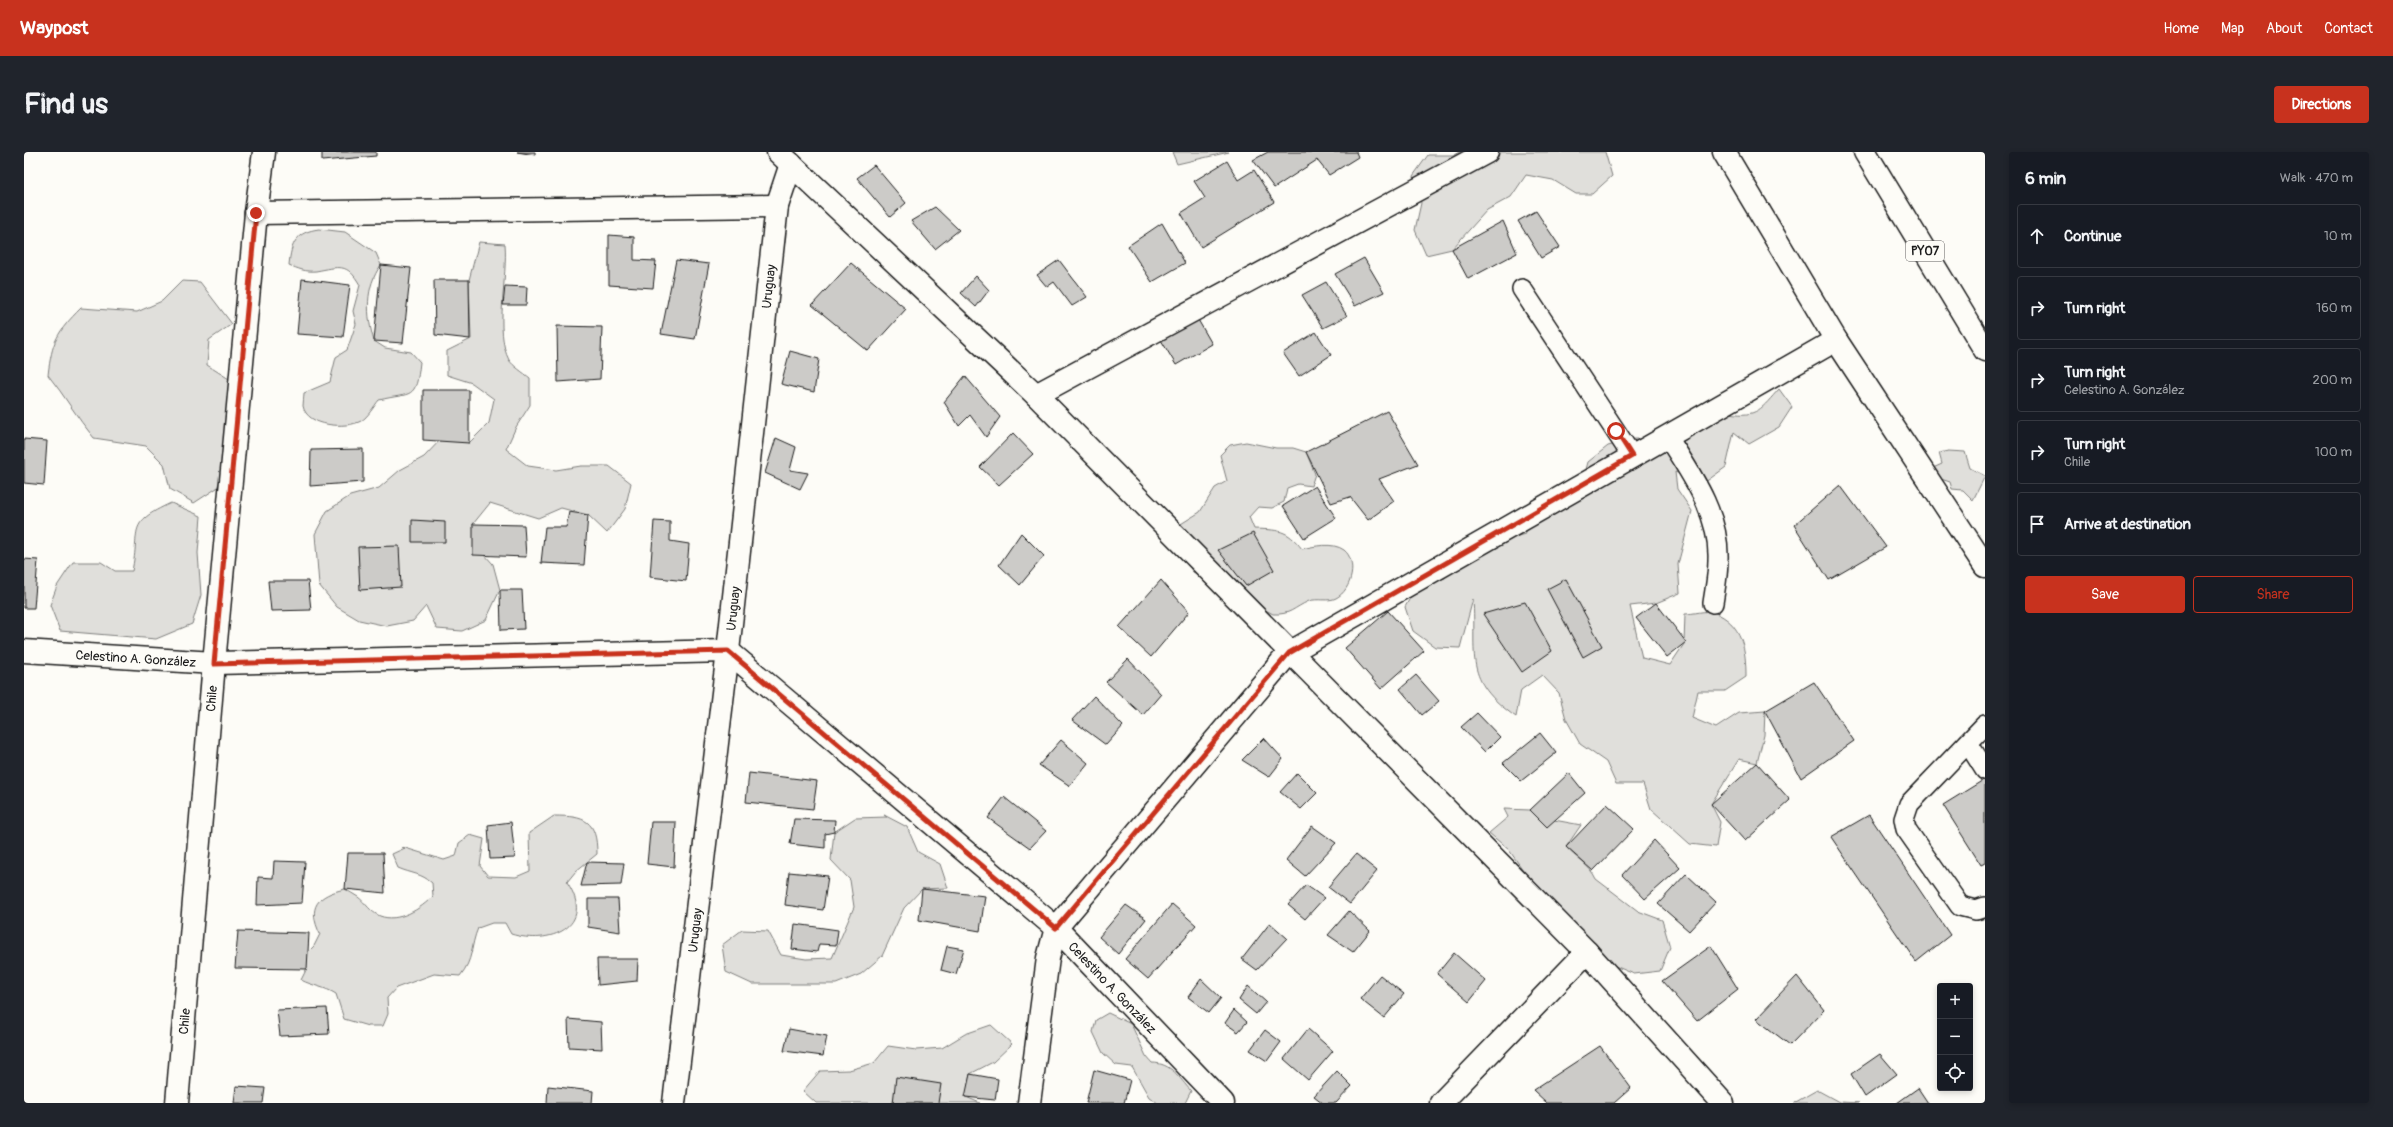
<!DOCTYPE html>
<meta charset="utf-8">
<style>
body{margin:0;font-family:Pangolin,sans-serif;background:#20242c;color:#f1f3f6}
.controls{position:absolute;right:12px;bottom:12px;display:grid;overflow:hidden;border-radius:4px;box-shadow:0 2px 6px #0003}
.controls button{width:36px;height:36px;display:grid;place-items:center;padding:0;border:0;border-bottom:1px solid #363941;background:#171b24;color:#f1f3f6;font:20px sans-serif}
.stop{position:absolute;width:12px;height:12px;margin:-9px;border:3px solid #c8321e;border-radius:50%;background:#fff}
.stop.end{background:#c8321e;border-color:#fff;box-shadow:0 1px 4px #0008}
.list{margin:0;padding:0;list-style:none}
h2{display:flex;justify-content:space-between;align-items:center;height:52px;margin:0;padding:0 16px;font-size:17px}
h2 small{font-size:13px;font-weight:400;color:#9ea1a6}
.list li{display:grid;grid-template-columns:26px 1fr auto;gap:12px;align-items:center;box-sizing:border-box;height:64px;margin:0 8px 8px;padding:0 8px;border:1px solid #363941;border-radius:4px}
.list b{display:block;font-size:15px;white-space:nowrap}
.list p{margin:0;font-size:13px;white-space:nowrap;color:#9ea1a6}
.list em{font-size:13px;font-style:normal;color:#9ea1a6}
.actions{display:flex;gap:8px;padding:12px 16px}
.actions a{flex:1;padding:9px 0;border:1px solid #c8321e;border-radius:4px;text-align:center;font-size:14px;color:#c8321e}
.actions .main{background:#c8321e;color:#fff}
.icon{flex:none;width:22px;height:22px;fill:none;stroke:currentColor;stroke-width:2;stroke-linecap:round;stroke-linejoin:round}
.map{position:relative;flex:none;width:1961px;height:951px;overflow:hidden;border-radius:4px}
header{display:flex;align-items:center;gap:24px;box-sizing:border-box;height:56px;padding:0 20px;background:#c8321e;color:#fff}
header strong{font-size:19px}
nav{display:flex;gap:22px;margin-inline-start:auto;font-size:14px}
.intro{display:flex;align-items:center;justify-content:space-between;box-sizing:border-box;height:96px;padding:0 24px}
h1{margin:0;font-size:28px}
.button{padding:10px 18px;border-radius:4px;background:#c8321e;color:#fff;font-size:14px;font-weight:700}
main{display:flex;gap:24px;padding:0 24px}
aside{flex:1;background:#171b24;border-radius:4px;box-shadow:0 2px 6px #0003}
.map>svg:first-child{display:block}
.green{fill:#e0dfdb;stroke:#7e7e7c}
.building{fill:#cccbc8;stroke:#1c1c1c}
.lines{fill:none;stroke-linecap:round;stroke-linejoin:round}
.lane-casing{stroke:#1c1c1c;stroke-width:22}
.street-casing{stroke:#1c1c1c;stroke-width:25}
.highway-casing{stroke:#1c1c1c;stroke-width:25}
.lane{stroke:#fdfcf7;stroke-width:19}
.street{stroke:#fdfcf7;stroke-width:22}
.highway{stroke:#fdfcf7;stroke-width:22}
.route{stroke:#c8321e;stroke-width:5}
.labels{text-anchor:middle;stroke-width:4;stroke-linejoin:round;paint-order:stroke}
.shield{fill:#fdfcf7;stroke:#605f5e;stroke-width:1}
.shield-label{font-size:12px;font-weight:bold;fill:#1c1c1c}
.street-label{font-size:13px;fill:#1c1c1c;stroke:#fdfcf7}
</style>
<header>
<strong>Waypost</strong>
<nav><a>Home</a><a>Map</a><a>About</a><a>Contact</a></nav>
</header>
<div class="intro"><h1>Find us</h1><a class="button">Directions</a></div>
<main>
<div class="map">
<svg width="1961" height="951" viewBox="0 0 1961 951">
<rect width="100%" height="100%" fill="#fdfcf7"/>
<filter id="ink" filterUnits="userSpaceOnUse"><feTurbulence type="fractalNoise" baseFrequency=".025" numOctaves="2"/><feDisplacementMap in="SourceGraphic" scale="8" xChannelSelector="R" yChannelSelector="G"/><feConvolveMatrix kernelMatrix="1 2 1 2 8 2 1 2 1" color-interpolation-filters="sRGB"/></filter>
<g filter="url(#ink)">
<!-- green -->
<g class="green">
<path d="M 1148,0 L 1205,0 L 1153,12 Z"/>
<path d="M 1435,0 L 1581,0 L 1588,24 L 1568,42 L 1552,42 L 1529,28 L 1502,23 L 1487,45 L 1463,58 L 1428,97 L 1402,103 L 1391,78 L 1397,51 L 1389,24 L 1404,3 L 1430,3 Z"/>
<path d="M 295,77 L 321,80 L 352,101 L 357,113 C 341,135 342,163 350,189 L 361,196 L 387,200 L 396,210 C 392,249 388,240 355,248 C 350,254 344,265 337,269 C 322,277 283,275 279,254 C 279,250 280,245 280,241 L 306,230 L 312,205 L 323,198 L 332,172 L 329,159 L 336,133 C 323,110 315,115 292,119 C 282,120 274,117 265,113 C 267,91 272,80 295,77 Z"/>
<path d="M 455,90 L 481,92 C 484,123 470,180 485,208 C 489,214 500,221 506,226 L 506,253 L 492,275 L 482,297 L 504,314 L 532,318 L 557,314 L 585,314 L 607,331 L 601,357 L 583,381 L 564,363 L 537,356 L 514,366 L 466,351 L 449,372 L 451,392 L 469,412 L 476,438 L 462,468 L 438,479 L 413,477 L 402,454 L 389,469 L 363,474 L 335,468 L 313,455 L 295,433 L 291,382 L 303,359 L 326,344 L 355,336 L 376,318 L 400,305 L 419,285 L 445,291 L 465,271 L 470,247 L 448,231 L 423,223 L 423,199 L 447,187 L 445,128 Z"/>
<path d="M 158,129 L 176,130 L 208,172 L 185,188 L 183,213 L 205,227 L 203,310 L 193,336 L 170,351 L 146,337 L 140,312 L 122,294 L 70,286 C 53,266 41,244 24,223 C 28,189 33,180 57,156 L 113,160 L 138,149 Z"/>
<path d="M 1755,237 L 1768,255 L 1755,275 L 1725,292 L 1710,280 L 1702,315 L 1680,331 L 1651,320 L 1653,337 L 1668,359 L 1654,412 L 1656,441 L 1632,451 L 1606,454 L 1618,506 L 1646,513 L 1660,492 L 1661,462 C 1669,462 1682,458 1689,460 C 1719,471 1722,498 1722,525 L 1701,539 L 1674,539 L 1668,566 L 1692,576 L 1715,561 L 1741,559 L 1740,583 L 1733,611 L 1715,607 L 1687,652 L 1696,670 L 1692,695 L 1666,692 L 1627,657 L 1619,632 L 1592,632 L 1582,610 L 1556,592 L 1542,567 L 1535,541 L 1518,523 L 1497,538 L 1492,565 C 1438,527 1453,506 1449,447 L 1436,496 L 1411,495 L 1389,479 L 1381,455 L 1394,432 L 1421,426 L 1431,402 L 1501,382 L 1512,359 L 1557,337 L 1564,310 L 1584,294 L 1611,287 L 1665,288 L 1670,274 L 1686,273 L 1706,261 C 1733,266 1738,256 1755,237 Z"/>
<path d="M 1222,290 L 1252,296 L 1269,296 L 1282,300 L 1291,322 L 1287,334 L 1274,332 L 1263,336 L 1260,350 L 1248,356 L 1234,355 L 1225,365 L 1230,377 C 1254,378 1263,377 1278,397 C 1290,394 1309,390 1320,398 C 1334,409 1328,438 1312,446 C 1305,450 1293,446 1285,449 C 1269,456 1267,463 1249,462 L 1169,420 L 1161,409 L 1152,375 L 1176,360 L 1191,336 L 1203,329 L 1196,303 L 1206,293 Z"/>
<path d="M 1924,299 L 1941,300 L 1946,316 L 1961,324 L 1949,348 L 1939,338 L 1928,337 L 1926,330 L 1917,327 L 1909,316 L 1918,312 L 1915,301 Z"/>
<path d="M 147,351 L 177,364 L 174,401 L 177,443 L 168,472 L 132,487 L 36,479 L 26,453 L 33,434 L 49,410 L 77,410 L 91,419 L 108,419 C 117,376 101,372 147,351 Z"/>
<path d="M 1480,657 L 1506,658 L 1530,668 L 1557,673 L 1542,695 C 1551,706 1566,713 1572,727 L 1614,759 L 1638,768 L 1646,795 L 1636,819 L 1610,822 L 1584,811 L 1510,743 L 1499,718 L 1485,698 L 1465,681 L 1484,665 Z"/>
<path d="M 860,663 L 883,675 L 894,700 L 916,712 L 924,736 L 898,737 L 880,756 L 858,804 L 837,822 L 812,832 L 728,832 L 702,820 L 698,793 L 718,778 L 744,779 L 757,803 L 782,807 L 808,806 L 830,755 L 826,728 L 807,708 L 810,680 L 831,666 L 863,665 Z"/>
<path d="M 530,664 C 561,664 573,668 573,702 L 552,719 L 543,730 C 573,775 525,794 487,782 L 481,771 L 468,771 L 454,776 C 446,795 450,807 436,824 L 410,822 L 372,836 L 363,846 L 364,862 L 359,874 L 344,874 L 320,867 L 312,842 C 301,835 289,834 277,828 L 283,816 L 280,804 L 290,794 L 296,782 C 283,755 293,743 321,737 C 325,740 330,742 334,745 C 342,751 346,760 356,764 C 374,771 397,757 409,744 L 408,731 C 397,721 388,722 374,716 L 368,702 L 381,696 L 378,695 L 420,708 L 432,704 L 435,691 L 446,683 L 460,687 L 456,714 L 464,724 L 492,725 L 506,719 L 505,681 Z"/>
<path d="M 1084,861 L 1107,872 L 1122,904 L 1128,911 C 1148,911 1155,926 1167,939 L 1161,951 L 1134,951 L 1125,945 L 1108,915 L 1092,913 L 1079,901 L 1069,880 L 1072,868 Z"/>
<path d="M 967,873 L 988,892 L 969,910 L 946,922 L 942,945 L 956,951 L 792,951 L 779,939 L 796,919 L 825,918 L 850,911 L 864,894 L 892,898 L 918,896 L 941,882 Z"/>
<path d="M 1793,938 L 1815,950 L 1835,951 L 1770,951 Z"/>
</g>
<!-- building -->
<g class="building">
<path d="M 298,0 L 352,0 L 352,4 L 298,9 Z"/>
<path d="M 493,0 L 511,0 L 511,3 Z"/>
<path d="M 1244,0 L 1332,0 L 1334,5 L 1305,23 L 1293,8 L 1250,36 L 1229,8 Z"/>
<path d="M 1203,9 L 1214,28 L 1230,18 L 1250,50 L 1177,95 L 1157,61 L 1181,46 L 1170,29 Z"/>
<path d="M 850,13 L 882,51 L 866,65 L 833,26 Z"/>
<path d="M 911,55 L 935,78 L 911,97 L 887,69 Z"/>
<path d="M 1512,59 L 1536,95 L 1517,106 L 1494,69 Z"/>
<path d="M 1479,69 L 1493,101 L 1444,127 L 1428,97 Z"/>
<path d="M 1138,71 L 1161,111 L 1128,130 L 1104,94 Z"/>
<path d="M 585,83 L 610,85 L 610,108 L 632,109 L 629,136 L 585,133 Z"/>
<path d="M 1340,106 L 1360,140 L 1331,154 L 1311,122 Z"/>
<path d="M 652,108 L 685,112 L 671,187 L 637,182 Z"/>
<path d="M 1035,108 L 1063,145 L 1048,154 L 1030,130 L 1023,135 L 1013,123 Z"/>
<path d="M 827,111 L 882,157 L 844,199 L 788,153 Z"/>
<path d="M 357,113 L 387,116 L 379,191 L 350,189 Z"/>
<path d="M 952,124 L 965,138 L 952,155 L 937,141 Z"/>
<path d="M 278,127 L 326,133 L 319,185 L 273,182 Z"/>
<path d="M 410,128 L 445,128 L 446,187 L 411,183 Z"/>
<path d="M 1302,130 L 1323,164 L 1299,176 L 1278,143 Z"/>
<path d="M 481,134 L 503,135 L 502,153 L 479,153 Z"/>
<path d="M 1173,166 L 1188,192 L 1152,213 L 1137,188 Z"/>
<path d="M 533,174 L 578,175 L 576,227 L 534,230 Z"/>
<path d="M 1292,180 L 1307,203 L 1275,224 L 1259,201 Z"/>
<path d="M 766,199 L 795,207 L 790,240 L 757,232 Z"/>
<path d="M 941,224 L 976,265 L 962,285 L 946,263 L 935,274 L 920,250 Z"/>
<path d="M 399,238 L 445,238 L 445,291 L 399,288 Z"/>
<path d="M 1363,259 L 1394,312 L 1355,327 L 1370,349 L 1344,368 L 1326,345 L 1307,351 L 1282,300 Z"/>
<path d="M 989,281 L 1009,302 L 975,333 L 956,315 Z"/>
<path d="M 752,286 L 772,295 L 766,318 L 784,321 L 776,337 L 741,321 Z"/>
<path d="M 0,287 L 23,289 L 20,333 L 0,331 Z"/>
<path d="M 339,297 L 339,330 L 286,334 L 287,298 Z"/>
<path d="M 1816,333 L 1862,395 L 1805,428 L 1770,373 Z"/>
<path d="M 1291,334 L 1312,366 L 1280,386 L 1259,354 Z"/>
<path d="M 545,360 L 564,363 L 560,413 L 517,411 L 521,375 L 542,375 Z"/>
<path d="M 388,368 L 421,370 L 421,390 L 388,390 Z"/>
<path d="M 630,369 L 646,370 L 646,389 L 665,392 L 662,429 L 626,425 Z"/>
<path d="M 449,372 L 500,373 L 502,405 L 449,403 Z"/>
<path d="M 997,381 L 1020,404 L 996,433 L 975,413 Z"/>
<path d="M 1229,381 L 1250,418 L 1222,434 L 1194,398 Z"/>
<path d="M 375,394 L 377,435 L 336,438 L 334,395 Z"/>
<path d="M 0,407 L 14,408 L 10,456 L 0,456 Z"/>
<path d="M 1542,427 L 1578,494 L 1559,505 L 1523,437 Z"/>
<path d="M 1137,428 L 1165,460 L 1127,505 L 1095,475 Z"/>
<path d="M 244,429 L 284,429 L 287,458 L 247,459 Z"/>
<path d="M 476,438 L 498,438 L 500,477 L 477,478 Z"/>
<path d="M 1501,450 L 1528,499 L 1498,520 L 1459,462 Z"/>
<path d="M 1632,451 L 1662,490 L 1643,505 L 1612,466 Z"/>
<path d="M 1364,459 L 1400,499 L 1357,537 L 1321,496 Z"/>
<path d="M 1104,507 L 1137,542 L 1119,563 L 1082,530 Z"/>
<path d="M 1392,523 L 1415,549 L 1398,563 L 1376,537 Z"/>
<path d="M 1790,530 L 1830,589 L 1777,626 L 1741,559 Z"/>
<path d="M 1070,544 L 1099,574 L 1082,593 L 1048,568 Z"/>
<path d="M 1453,561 L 1476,585 L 1461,600 L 1437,575 Z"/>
<path d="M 1516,581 L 1532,601 L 1497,629 L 1479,611 Z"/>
<path d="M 1240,586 L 1259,607 L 1245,625 L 1218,608 Z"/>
<path d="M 1037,588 L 1064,611 L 1046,634 L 1015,613 Z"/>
<path d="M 1733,611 L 1766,648 L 1721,689 L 1687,652 Z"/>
<path d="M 725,621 L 793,629 L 789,657 L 722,650 Z"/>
<path d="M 1273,621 L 1293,641 L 1277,657 L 1256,640 Z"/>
<path d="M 1545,621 L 1561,641 L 1523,675 L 1506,658 Z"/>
<path d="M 1961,627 L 1961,711 L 1957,713 L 1919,653 Z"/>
<path d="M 980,645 L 1022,679 L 1006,696 L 964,666 Z"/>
<path d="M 1583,652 L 1610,677 L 1569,719 L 1542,695 Z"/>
<path d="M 1845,663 L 1926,783 L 1892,810 L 1807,685 Z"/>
<path d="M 770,667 L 811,668 L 810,680 L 801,682 L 801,696 L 766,692 Z"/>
<path d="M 487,670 L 491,706 L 466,707 L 464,673 Z"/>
<path d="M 627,670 L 652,670 L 650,715 L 623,712 Z"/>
<path d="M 1288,674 L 1312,691 L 1281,724 L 1262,708 Z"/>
<path d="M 1630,688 L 1656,716 L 1621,747 L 1598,723 Z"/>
<path d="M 324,701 L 359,701 L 361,741 L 321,737 Z"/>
<path d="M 1332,702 L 1353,719 L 1326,752 L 1304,735 Z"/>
<path d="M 250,709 L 281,710 L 278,751 L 233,753 L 234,725 L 249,726 Z"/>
<path d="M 563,710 L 600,711 L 597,733 L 557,734 Z"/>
<path d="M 765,720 L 804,724 L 799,758 L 761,753 Z"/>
<path d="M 1662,722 L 1692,750 L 1665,779 L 1634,752 Z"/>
<path d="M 1282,733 L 1300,746 L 1281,767 L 1264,753 Z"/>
<path d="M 898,737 L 961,744 L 956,779 L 895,768 Z"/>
<path d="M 564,747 L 594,747 L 596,780 L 564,775 Z"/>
<path d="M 1148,752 L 1172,773 L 1124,827 L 1101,807 Z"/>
<path d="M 1102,753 L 1122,767 L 1094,802 L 1075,785 Z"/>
<path d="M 1325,759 L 1346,779 L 1329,800 L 1304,783 Z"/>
<path d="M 1246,771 L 1263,786 L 1233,818 L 1218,807 Z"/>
<path d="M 771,772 L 814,778 L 812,793 L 795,792 L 793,800 L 768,797 Z"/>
<path d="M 214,779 L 285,781 L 283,817 L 211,816 Z"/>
<path d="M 923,794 L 940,797 L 932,822 L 917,818 Z"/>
<path d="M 1687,794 L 1714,837 L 1673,869 L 1638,829 Z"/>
<path d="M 1430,801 L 1462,829 L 1445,850 L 1413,822 Z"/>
<path d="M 573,807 L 614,807 L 613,829 L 574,833 Z"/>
<path d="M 1356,823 L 1380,842 L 1360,866 L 1336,847 Z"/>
<path d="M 1773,824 L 1800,858 L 1766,893 L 1732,867 Z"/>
<path d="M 1177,827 L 1197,846 L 1185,861 L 1164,845 Z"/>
<path d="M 1224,834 L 1242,850 L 1232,862 L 1215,848 Z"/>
<path d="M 303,856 L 305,882 L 256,884 L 253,858 Z"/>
<path d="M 1210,858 L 1223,870 L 1214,880 L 1201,871 Z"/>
<path d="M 544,867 L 577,870 L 578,897 L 545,895 Z"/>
<path d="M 765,877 L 803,884 L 799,904 L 760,899 Z"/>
<path d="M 1284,877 L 1309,899 L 1284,928 L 1260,907 Z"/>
<path d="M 1241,878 L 1257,890 L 1243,909 L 1226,898 Z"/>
<path d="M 1576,894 L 1607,936 L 1590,951 L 1523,951 L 1509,938 Z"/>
<path d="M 1856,902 L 1873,922 L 1841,945 L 1827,922 Z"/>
<path d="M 1070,918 L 1106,928 L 1100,951 L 1062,951 Z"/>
<path d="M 1313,919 L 1328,934 L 1312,951 L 1299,951 L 1290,944 Z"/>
<path d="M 946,922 L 974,927 L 971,948 L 941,945 Z"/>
<path d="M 872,925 L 917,932 L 914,951 L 869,951 Z"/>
<path d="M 212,934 L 241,936 L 239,951 L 210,951 Z"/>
<path d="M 524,934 L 569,939 L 568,951 L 523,951 Z"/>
<path d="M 1894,936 L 1904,951 L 1873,951 Z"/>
</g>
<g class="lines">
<defs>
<g id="lane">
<path d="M 1498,137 L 1608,304"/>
<path d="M 1643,284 C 1667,322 1696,362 1694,408 C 1694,423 1691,437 1689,451"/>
<path d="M 1961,573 L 1885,652 L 1880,667 L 1882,677 L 1936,754 L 1952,758 L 1961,755"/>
<path d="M 1944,591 L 1961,618"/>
</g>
<g id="street">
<path d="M 754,0 L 1012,243 L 1563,800 L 1699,951"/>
<path d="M 1700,0 L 1812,188 L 1961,414"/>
<path d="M 232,61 L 753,54"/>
<path d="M 1012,243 L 1463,0"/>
<path id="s1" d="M 0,499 L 190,511 L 704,499 L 1032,776 L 1199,951"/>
<path id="s2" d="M 153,951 L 190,511 L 232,61 L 240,0"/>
<path id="s3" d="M 650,951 L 704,499 L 753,54 L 767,12"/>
<path d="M 1005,951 L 1024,806 L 1032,776 L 1265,501 L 1812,188"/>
<path d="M 1417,951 L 1563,800"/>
</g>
<path id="highway" d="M 1841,0 L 1961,198"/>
</defs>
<!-- lane casing -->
<use href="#lane" class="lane-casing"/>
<!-- street casing -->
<use href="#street" class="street-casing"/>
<!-- highway casing -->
<use href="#highway" class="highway-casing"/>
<!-- lane -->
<use href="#lane" class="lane"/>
<!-- street -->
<use href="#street" class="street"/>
<!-- highway -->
<use href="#highway" class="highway"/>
</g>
</g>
<g class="lines" filter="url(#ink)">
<!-- route -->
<path class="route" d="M 232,61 L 190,512 L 704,499 L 1032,776 L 1265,501 L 1608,304 L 1592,279"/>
</g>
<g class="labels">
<!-- shield labels -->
<rect class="shield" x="1882" y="89" width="38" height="20" rx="3"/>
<g class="shield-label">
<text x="1901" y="103">PY07</text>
</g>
<!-- street labels -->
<g class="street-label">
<text dy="5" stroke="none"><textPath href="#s3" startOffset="822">Uruguay</textPath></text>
<text dy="5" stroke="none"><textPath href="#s3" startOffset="498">Uruguay</textPath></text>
<text dy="5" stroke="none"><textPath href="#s1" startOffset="112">Celestino A. González</textPath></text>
<text dy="5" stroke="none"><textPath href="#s2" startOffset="406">Chile</textPath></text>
<text dy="5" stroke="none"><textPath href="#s3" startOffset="174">Uruguay</textPath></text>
<text dy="5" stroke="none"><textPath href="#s1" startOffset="1216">Celestino A. González</textPath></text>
<text dy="5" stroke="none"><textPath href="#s2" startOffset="82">Chile</textPath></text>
</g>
</g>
</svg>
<div class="controls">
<button>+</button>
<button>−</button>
<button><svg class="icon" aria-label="locate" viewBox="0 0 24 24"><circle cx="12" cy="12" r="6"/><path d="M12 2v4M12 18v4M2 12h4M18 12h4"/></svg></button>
</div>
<div class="stop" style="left:1592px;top:279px"></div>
<div class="stop end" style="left:232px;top:61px"></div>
</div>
<aside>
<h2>6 min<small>Walk · 470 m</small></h2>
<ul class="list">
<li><svg class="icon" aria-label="ahead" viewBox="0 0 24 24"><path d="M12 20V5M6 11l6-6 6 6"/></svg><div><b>Continue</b></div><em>10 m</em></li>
<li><svg class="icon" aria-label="right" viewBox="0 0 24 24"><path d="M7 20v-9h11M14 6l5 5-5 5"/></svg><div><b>Turn right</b></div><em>160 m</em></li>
<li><svg class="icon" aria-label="right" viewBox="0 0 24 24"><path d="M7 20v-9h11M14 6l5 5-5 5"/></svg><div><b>Turn right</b><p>Celestino A. González</p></div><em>200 m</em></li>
<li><svg class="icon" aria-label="right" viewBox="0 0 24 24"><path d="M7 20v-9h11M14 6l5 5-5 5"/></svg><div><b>Turn right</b><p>Chile</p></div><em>100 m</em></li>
<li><svg class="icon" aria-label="arrive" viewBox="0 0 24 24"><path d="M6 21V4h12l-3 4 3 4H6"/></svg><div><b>Arrive at destination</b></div></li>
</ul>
<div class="actions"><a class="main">Save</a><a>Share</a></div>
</aside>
</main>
